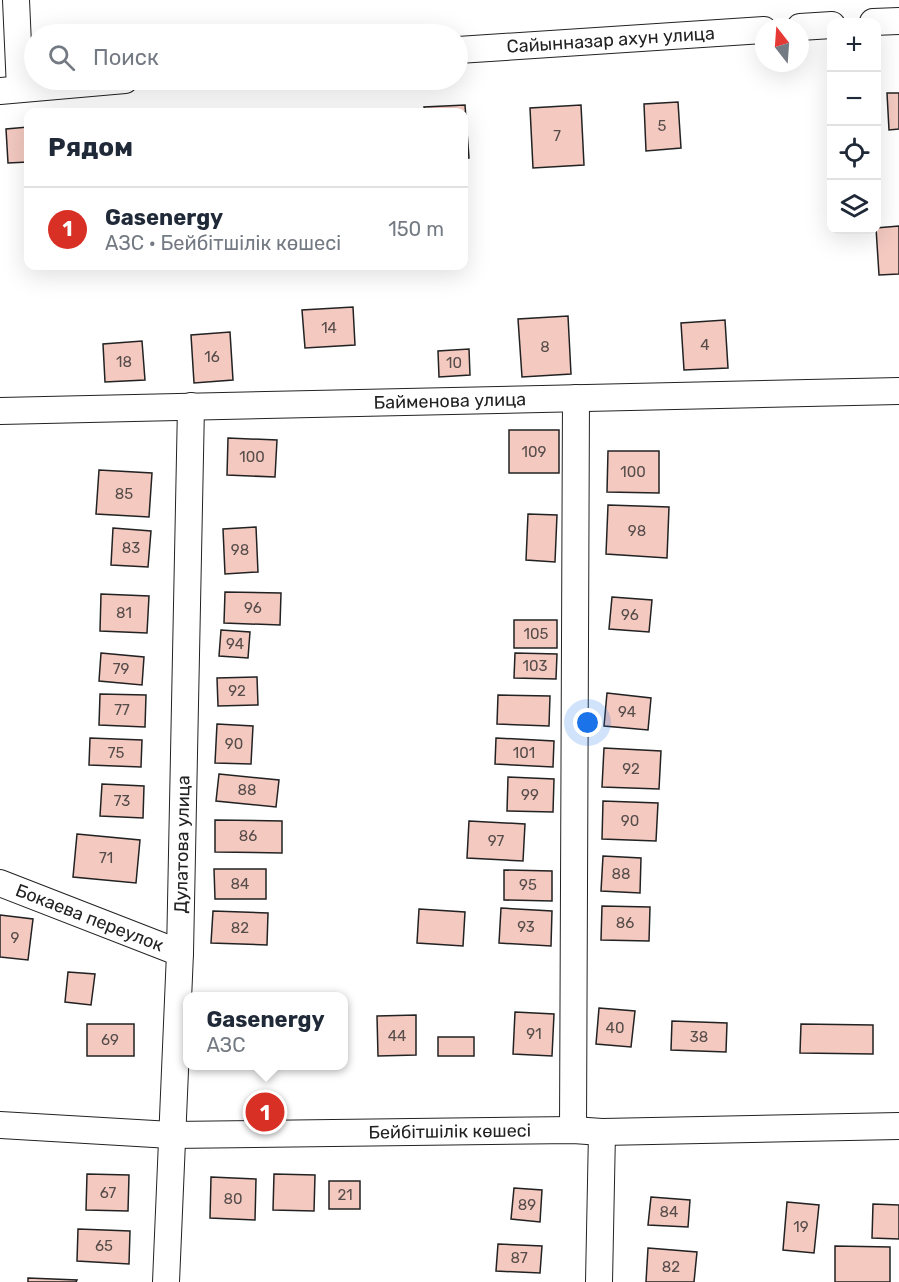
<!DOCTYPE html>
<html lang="ru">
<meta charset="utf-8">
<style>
body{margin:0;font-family:Rubik,sans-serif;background:#f6f6f7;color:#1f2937}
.controls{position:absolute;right:18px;top:18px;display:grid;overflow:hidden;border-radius:12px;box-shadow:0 6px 24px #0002}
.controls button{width:54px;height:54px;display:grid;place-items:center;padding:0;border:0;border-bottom:2px solid #e0e1e3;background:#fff;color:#1f2937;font:30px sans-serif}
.compass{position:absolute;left:755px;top:18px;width:54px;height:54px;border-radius:50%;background:#fff;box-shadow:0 6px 24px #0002;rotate:343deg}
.you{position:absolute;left:588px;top:723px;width:21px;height:21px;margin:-15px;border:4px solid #fff;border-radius:50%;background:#1a73e8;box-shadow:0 0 0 9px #1a73e833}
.badge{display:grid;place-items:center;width:39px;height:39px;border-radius:50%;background:#d93025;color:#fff;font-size:20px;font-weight:700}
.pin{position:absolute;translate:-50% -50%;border:3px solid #fff;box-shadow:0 2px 6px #0006}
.popup{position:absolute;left:183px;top:992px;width:165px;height:78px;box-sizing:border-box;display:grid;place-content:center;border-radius:12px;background:#fff;filter:drop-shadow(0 2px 4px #0005);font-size:20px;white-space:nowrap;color:#747a83}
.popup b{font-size:22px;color:#1f2937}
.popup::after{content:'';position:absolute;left:50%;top:100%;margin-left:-12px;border:12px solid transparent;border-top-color:#fff}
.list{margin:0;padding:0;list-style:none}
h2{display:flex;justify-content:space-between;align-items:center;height:78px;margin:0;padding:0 24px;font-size:26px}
h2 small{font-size:20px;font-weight:400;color:#747a83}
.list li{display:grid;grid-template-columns:39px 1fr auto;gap:18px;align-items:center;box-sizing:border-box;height:84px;padding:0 24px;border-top:2px solid #e0e1e3}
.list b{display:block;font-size:22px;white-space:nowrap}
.list p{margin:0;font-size:20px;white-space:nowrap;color:#747a83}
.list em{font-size:20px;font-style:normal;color:#747a83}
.icon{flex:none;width:33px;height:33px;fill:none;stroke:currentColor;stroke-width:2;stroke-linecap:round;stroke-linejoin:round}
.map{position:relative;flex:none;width:899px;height:1282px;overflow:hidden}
.search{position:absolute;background:#fff;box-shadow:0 6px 24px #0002;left:24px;top:24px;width:444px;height:66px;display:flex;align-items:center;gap:15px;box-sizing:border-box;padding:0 21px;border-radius:33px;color:#747a83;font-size:22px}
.panel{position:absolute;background:#fff;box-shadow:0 6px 24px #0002;left:24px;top:108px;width:444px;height:162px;border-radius:12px}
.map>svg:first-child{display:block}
.building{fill:#f3c9c0;stroke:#222;stroke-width:1.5}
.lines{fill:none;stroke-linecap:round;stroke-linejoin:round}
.minor-casing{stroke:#222;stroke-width:28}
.minor{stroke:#fff;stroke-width:26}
.labels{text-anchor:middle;stroke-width:4.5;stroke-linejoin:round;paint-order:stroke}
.number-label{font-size:15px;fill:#564c4a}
.street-label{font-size:18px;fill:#222;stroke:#fff}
</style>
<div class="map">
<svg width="899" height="1282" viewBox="0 0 899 1282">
<rect width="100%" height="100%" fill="#fff"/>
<!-- building -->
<g class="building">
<path d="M 887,93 L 899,93 L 899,129 L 889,130 Z"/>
<path d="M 678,102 L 681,148 L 646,151 L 644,104 Z"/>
<path d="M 465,105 L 469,158 L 464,159 L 464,112 L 425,112 L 424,107 Z"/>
<path d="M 581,105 L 584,165 L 533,168 L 530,108 Z"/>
<path d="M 28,127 L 28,162 L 8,163 L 6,129 Z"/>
<path d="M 899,226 L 899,274 L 879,275 L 876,228 Z"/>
<path d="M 353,307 L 355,345 L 305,348 L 302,310 Z"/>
<path d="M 568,316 L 571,374 L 522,377 L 518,319 Z"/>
<path d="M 725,320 L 728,368 L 684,370 L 681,323 Z"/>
<path d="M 230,332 L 233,380 L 194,383 L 191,335 Z"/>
<path d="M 142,341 L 145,380 L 105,382 L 103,344 Z"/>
<path d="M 469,349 L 470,375 L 439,377 L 438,351 Z"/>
<rect x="509" y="430" width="50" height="43"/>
<path d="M 228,438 L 277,440 L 275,477 L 227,475 Z"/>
<path d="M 608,451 L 659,451 L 659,493 L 607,492 Z"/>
<path d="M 99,470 L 152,473 L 149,517 L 96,514 Z"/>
<path d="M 608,505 L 669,507 L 667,558 L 606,554 Z"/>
<path d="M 528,514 L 557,515 L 555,562 L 526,560 Z"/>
<path d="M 256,527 L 258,572 L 225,574 L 223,529 Z"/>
<path d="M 113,528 L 151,531 L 148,567 L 111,565 Z"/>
<path d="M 225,592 L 281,593 L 280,625 L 224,623 Z"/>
<path d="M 101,594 L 149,596 L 147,633 L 100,631 Z"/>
<path d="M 612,597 L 652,600 L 649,632 L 609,629 Z"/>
<rect x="514" y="620" width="43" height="28"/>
<path d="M 221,630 L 250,632 L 248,658 L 219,656 Z"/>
<path d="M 101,653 L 144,657 L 142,685 L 99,681 Z"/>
<path d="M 515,653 L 557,654 L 556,679 L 514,678 Z"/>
<path d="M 257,677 L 258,705 L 218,706 L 217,678 Z"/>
<path d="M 607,693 L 651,698 L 648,730 L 604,726 Z"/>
<path d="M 100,694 L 146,695 L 145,727 L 99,725 Z"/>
<path d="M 498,695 L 550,696 L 549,726 L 497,724 Z"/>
<path d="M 217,724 L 253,726 L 251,764 L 215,763 Z"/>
<path d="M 90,738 L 142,740 L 141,767 L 89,765 Z"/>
<path d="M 496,738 L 554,741 L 553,767 L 495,764 Z"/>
<path d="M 604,748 L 661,751 L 659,789 L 602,787 Z"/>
<path d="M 219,774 L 279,780 L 276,807 L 216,801 Z"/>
<path d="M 508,777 L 554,779 L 553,812 L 507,811 Z"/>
<path d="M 102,784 L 144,786 L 143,818 L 100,816 Z"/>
<path d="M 603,801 L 658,803 L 656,841 L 602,839 Z"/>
<path d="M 215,820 L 282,821 L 282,853 L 215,852 Z"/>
<path d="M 469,821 L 525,824 L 523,861 L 467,858 Z"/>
<path d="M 77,834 L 140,840 L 136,883 L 73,877 Z"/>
<path d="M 603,856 L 641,858 L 640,893 L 601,891 Z"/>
<path d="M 214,869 L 266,869 L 266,899 L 215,899 Z"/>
<path d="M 504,870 L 552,871 L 552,901 L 504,900 Z"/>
<path d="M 602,906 L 650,907 L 649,941 L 601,940 Z"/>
<path d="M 501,908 L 552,911 L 551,946 L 499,943 Z"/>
<path d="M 419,909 L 465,912 L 463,946 L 417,943 Z"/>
<path d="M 213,911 L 268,913 L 267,945 L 211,943 Z"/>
<path d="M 0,915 L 33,919 L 28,960 L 0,957 Z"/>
<path d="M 68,972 L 95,974 L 91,1005 L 65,1002 Z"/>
<path d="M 599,1008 L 635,1011 L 631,1047 L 596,1044 Z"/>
<path d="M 515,1012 L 554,1014 L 552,1056 L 513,1054 Z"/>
<path d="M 416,1015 L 416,1055 L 378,1056 L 377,1016 Z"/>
<path d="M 672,1021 L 727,1023 L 726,1052 L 671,1050 Z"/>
<rect x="87" y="1024" width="47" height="32"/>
<path d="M 801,1024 L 873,1025 L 873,1054 L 800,1053 Z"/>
<path d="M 343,1025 L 346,1025 L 347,1057 L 343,1058 Z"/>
<rect x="438" y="1037" width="36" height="19"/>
<path d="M 87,1174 L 129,1175 L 128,1211 L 86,1210 Z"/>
<path d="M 274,1174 L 315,1175 L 314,1211 L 273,1210 Z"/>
<path d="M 211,1177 L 256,1179 L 255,1220 L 210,1218 Z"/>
<rect x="329" y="1181" width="31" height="28"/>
<path d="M 514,1188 L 542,1190 L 540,1222 L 511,1219 Z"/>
<path d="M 651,1197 L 690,1200 L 688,1227 L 648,1225 Z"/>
<path d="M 787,1202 L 819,1205 L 814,1253 L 783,1250 Z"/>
<path d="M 873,1204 L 899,1205 L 899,1239 L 872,1238 Z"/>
<path d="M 78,1229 L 130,1231 L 129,1264 L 77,1261 Z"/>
<path d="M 498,1244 L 542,1246 L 540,1273 L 496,1271 Z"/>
<path d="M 835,1246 L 890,1247 L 890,1282 L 835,1282 Z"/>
<path d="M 648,1248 L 697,1252 L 694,1282 L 646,1282 Z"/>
<path d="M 28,1278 L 77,1280 L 76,1282 L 28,1282 Z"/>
</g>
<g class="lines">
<defs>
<g id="minor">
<path d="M 16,0 L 20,89"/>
<path d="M 873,22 L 899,21"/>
<path d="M 800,27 L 832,25"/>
<path id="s1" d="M 458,50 L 764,30"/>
<path d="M 0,91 L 125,80"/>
<path id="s2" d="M 0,411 L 899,391"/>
<path id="s3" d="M 0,883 L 180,953"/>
<path id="s4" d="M 0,1125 L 171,1135 L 573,1130 L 602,1132 L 899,1126"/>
<path d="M 573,1130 L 576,398"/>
<path id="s5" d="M 166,1282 L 180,953 L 191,406"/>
<path d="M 599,1282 L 602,1132"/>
</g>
</defs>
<!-- minor casing -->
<use href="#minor" class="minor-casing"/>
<!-- minor -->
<use href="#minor" class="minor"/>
</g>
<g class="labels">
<!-- number labels -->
<g class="number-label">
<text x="662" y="131">5</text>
<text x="557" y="141">7</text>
<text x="329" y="333">14</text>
<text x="705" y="350">4</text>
<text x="545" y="352">8</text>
<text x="212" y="362">16</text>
<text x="124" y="367">18</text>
<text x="454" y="368">10</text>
<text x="534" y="457">109</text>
<text x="252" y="462">100</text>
<text x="633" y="477">100</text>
<text x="124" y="499">85</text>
<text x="637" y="536">98</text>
<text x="131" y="553">83</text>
<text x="240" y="555">98</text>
<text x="253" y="613">96</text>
<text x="124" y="618">81</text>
<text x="630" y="620">96</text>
<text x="536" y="639">105</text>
<text x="235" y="649">94</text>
<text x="535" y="671">103</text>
<text x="121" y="674">79</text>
<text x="237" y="696">92</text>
<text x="122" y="715">77</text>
<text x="627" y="717">94</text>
<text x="234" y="749">90</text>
<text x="116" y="758">75</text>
<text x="524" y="758">101</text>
<text x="631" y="774">92</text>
<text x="247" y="795">88</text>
<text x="530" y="800">99</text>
<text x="122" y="806">73</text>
<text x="630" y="826">90</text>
<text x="248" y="841">86</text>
<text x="496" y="846">97</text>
<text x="106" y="863">71</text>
<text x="621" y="879">88</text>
<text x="240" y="889">84</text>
<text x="528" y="890">95</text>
<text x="625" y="928">86</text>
<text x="526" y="932">93</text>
<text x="240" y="933">82</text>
<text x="15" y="943">9</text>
<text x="615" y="1033">40</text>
<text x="534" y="1039">91</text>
<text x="397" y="1041">44</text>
<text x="699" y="1042">38</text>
<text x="110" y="1045">69</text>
<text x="108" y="1198">67</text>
<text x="345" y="1200">21</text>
<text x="233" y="1204">80</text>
<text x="527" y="1210">89</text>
<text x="669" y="1217">84</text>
<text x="801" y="1232">19</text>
<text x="104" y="1251">65</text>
<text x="519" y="1263">87</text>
<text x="671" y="1272">82</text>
</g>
<!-- street labels -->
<g class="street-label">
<text dy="6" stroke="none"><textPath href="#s1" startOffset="153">Сайынназар ахун улица</textPath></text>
<text dy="6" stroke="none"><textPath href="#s2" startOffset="450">Байменова улица</textPath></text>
<text dy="6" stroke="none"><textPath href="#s5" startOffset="438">Дулатова улица</textPath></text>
<text dy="6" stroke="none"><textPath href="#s3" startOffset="96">Бокаева переулок</textPath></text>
<text dy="6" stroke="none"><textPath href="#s4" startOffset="450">Бейбітшілік көшесі</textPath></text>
</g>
</g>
</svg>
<div class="controls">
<button>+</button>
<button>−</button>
<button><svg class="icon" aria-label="locate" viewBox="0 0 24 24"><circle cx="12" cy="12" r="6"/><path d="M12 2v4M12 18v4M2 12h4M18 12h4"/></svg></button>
<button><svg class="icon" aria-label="layers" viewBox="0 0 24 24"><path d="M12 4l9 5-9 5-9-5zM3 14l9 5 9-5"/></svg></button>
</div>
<svg class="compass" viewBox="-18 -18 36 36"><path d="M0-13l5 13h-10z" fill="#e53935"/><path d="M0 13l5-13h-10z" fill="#747a83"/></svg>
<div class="you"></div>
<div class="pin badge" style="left:265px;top:1112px">1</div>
<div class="popup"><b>Gasenergy</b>АЗС</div>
<div class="search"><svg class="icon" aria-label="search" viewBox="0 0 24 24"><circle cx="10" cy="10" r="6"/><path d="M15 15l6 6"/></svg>Поиск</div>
<section class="panel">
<h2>Рядом<small></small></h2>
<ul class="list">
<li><span class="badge">1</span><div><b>Gasenergy</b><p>АЗС · Бейбітшілік көшесі</p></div><em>150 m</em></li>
</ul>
</section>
</div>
